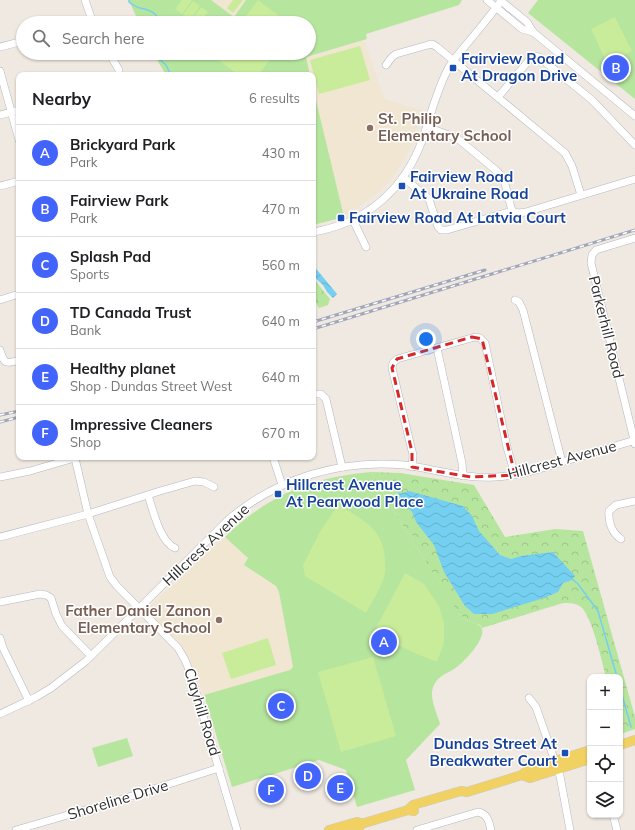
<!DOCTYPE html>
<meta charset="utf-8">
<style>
body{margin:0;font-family:Mulish,sans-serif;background:#f2f2f2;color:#202124}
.controls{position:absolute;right:12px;bottom:12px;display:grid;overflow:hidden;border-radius:8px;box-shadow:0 1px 3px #0004}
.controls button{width:36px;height:36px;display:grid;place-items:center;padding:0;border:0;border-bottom:1px solid #e0e0e0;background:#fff;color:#202124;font:20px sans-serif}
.you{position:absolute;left:426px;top:339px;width:14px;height:14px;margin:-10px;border:3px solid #fff;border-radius:50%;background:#1a73e8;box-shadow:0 0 0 6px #1a73e833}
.badge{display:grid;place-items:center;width:26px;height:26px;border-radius:50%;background:#4264fb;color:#fff;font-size:13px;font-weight:700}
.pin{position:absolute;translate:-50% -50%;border:2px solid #fff;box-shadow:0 1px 4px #0006}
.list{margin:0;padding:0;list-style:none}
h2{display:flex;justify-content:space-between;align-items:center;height:52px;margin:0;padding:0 16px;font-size:17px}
h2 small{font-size:13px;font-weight:400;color:#757577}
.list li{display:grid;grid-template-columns:26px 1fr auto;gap:12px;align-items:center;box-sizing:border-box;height:56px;padding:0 16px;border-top:1px solid #e0e0e0}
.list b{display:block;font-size:15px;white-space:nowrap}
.list p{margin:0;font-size:13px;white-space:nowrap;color:#757577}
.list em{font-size:13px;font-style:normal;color:#757577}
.icon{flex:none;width:22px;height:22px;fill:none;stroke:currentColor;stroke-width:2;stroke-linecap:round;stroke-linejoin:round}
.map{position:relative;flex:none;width:635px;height:830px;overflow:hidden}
.search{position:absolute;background:#fff;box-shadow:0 1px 3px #0004;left:16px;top:16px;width:300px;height:44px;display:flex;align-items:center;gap:10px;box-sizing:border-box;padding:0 14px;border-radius:22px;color:#757577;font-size:15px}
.panel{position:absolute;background:#fff;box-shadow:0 1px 3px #0004;left:16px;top:72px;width:300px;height:388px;border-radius:8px}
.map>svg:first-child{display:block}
.education{fill:#f0e6d1}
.forest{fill:url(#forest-crowns)}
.park{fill:#b6e59e}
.pitch{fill:#c9ec9a}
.water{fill:url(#water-waves)}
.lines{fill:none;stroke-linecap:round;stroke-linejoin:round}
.stream{stroke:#75cff0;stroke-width:1.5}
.minor-casing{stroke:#b4b7c1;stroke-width:8}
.major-casing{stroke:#c9c9c9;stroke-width:10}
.minor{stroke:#fff;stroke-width:7}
.major{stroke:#f2d163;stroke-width:9}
.rail-casing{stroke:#a3a6b8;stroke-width:3}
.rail{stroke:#fff;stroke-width:1.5;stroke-dasharray:4.5;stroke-linecap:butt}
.marked{fill:none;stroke:#d62828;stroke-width:3;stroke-dasharray:8 5;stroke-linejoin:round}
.transit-dot{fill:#1a4fb4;stroke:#fff;stroke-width:1.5}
.education-dot{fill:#8d6e63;stroke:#fff;stroke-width:1.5}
.labels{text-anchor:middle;stroke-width:3;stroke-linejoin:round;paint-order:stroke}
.transit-label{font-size:15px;font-weight:bold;fill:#164399;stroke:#fff;text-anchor:start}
.education-label{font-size:15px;font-weight:bold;fill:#785e54;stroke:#fff;text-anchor:start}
.street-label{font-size:15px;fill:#2e2e2e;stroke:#fff}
</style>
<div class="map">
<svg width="635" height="830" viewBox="0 0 635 830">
<defs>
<pattern id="forest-crowns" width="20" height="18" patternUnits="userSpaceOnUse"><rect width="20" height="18" fill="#b6e59e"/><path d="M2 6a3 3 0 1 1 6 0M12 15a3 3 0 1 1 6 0" fill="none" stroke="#9dc588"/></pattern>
<pattern id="water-waves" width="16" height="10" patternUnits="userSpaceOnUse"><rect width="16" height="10" fill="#75cff0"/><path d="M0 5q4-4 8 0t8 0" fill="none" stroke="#66b2ce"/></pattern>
</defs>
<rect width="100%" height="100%" fill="#efe9e1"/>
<!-- education -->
<g class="education">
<path d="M 211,0 L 246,0 L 234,17 Z"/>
<path d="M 364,40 L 384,99 L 423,111 L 415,136 L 408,152 L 392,179 L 379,192 L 344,217 L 313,88 L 313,75 L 310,75 L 306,57 Z"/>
<path d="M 225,537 L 248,558 L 244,565 L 276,586 L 279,592 L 293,667 L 290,670 L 205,698 L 189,657 L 145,611 Z"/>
</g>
<!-- forest -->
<g class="forest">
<path d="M 313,278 L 330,299 L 328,305 L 319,308 L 313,297 Z"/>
<path d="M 372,472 L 400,473 L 474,485 L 505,537 L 555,529 L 583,531 L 635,717 L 635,729 L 621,734 L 620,729 L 620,677 L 606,677 C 602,662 592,616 581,607 C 576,603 570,603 563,603 L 482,628 L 480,625 L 466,620 L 458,613 L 412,540 L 413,536 L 407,533 L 375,481 Z"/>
</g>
<!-- park -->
<g class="park">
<path d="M 129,0 L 211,0 L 234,17 L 246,0 L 462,0 L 459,5 L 366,34 L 367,39 L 306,57 L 310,75 L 166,75 L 153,53 L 309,53 L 309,23 L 139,23 Z"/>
<path d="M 538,0 L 635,0 L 635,99 L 528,13 Z"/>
<path d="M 313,88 L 344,217 L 313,225 Z"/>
<path d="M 372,472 L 375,481 L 407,533 L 413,536 L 412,540 L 459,614 C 461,616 464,618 466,620 C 470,622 477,623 480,626 C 490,635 465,661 458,666 C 450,673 439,674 434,685 C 428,696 437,713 440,724 L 406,760 L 415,790 L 357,807 L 346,770 L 319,760 L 232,787 L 204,695 L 290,670 L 293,667 L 279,592 L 276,586 L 244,565 L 248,558 L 225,537 C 268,495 312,477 372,472 Z"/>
<path d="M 127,738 L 133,756 L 98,767 L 92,748 Z"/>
</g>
<!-- pitch -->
<g class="pitch">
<path d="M 182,0 L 192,0 L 182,14 L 175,9 Z"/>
<path d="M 233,0 L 243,0 L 233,13 L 227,8 Z"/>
<path d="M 258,0 L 288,23 L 241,23 Z"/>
<path d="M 193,1 L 200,6 L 190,20 L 183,15 Z"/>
<path d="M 201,7 L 208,12 L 199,23 L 194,23 L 191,21 Z"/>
<path d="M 615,17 L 632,51 L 607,63 L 591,29 Z"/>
<path d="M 360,46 L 370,80 L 319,94 L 310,60 Z"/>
<path d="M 218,53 L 275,53 L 258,75 L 238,75 L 215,57 Z"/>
<path d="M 338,505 C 362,519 385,529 385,562 C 386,568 385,575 383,580 C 379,591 372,602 366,613 L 305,576 L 303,565 L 321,530 Z"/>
<path d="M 405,573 L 424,584 L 439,606 L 444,623 L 444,643 L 437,662 L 410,651 L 374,632 Z"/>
<path d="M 268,638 L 276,665 L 231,679 L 222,653 Z"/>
<path d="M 373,657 L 396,736 L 341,752 L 318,672 Z"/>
</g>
<!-- water -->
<g class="water">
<path d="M 313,265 L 337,294 L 333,298 L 327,292 L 323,285 L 313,276 Z"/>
<path d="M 409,491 L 463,506 L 472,516 L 479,531 L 500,555 L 511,559 L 521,556 L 553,552 L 575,576 L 572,580 L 563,583 L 558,592 L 544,598 L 492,614 L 474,614 L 465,606 L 444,572 L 434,545 L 416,522 L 412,512 L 404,504 L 399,494 Z"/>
</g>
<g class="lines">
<!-- stream -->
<g class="stream">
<path d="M 129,0 L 129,2 C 140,12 145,5 156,15 L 157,23"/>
<path d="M 156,53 L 159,59 L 166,65 L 171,75"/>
<path d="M 391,481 L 400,494"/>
<path d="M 572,579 L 578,584 L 598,611 L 617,677"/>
<path d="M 620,688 L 631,727"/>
</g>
<defs>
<g id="minor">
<path d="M 85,0 L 93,23"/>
<path d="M 487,0 L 522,29 L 533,32"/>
<path d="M 500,0 L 527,22 L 533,32 L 635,116"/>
<path d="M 0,47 L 23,41"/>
<path d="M 109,53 L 119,70 L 119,75"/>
<path d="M 386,65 L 392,57 L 396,54 L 428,45 L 432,44 L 437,47 L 565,153 L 572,166 L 581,195"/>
<path d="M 0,71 L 19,140"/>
<path d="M 498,97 L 531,58 L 534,56 L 539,57 L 592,100 L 635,145"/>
<path d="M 0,115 L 19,110"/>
<path d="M 427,127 L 457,138 L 498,172 L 504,180 L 512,211 L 519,213 L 526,212 L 635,179"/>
<path d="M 404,178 L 429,199 L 438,227 L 441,230 L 447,230 L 512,211"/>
<path d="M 0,186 L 19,181"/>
<path d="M 353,220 L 366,247"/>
<path d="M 313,232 C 367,223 405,189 423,138 C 431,114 437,89 449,67 C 455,57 463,49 470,40 C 481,27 492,13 502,0"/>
<path d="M 0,300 L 19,294"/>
<path d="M 515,300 L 519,302 L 523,310 L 562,462"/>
<path d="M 437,348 L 462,463 L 463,476"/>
<path d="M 0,350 C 4,363 5,365 19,360"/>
<path d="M 313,394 L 321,394 L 326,399 L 342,467"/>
<path d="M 635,444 L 591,263 L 592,255 L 596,250 L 635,238"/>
<path d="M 273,457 L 282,485"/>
<path d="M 75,458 L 88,514 L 110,577 L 117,586 L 178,648 L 185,660 L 190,672 L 237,830"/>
<path d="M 412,467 L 413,455 L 392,368 L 393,363 L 397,359 L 475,337 L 480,338 L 485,343 L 507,447 L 515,475"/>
<path d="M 0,477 L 30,471 L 78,457"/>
<path d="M 148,495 C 153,510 160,542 175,548"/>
<path d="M 0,537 L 88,514 L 160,491 L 195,481 L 204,482 L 214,487"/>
<path d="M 621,539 C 612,533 608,522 609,511 L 616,505 L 635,501"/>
<path d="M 0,602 L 40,594 L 46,595 L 51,598 L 56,614 L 62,626 L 91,656"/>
<path d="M 0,638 L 3,648 L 29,701"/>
<path d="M 529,698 L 536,707 L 560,776 L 570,830"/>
<path d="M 0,714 L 36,697 L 51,688 L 86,661 L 229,519 C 278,478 341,459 404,465 C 435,469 464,479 495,477 C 518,476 540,469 562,462 C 587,455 611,447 635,440"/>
<path d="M 613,815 L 617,830"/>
<path d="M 16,830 L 119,800 L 219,768"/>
<path d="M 417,830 L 478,812 C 488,814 489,822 491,830"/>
</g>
<g id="major">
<path d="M 620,745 L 635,740"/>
<path d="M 522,775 L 530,778 L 590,759"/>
<path d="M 408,810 L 413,805 L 461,791 L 467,792 L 522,775 L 527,770 L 587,751 L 590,752"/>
<path d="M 329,830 L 357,822 L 360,823"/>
<path d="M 351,830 L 359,828 L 361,824 L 408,810 L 414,811"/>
</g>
</defs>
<!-- minor casing -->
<use href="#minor" class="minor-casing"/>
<!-- major casing -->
<use href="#major" class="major-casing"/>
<!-- minor -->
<use href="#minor" class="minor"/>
<!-- major -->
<use href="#major" class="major"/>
<defs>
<g id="rail">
<path d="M 313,322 L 485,270"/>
<path d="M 313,329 L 635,230"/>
<path d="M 0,415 L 19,411"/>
<path d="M 0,422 L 19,417"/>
</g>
</defs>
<!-- rail casing -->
<use href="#rail" class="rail-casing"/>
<!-- rail -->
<use href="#rail" class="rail"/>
</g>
<!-- marked area -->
<path class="marked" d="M 472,337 L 482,339 L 515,475 L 471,477 L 412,467 L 412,452 L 392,368 L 397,359 Z"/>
<!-- markers -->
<g class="transit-dot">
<rect x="449" y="64" width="8" height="8" rx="2"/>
<rect x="398" y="182" width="8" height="8" rx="2"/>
<rect x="337" y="214" width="8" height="8" rx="2"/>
<rect x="274" y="490" width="8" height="8" rx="2"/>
<rect x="561" y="749" width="8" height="8" rx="2"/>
</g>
<g class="education-dot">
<circle cx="370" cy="128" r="4"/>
<circle cx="219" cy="620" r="4"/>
</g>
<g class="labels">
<!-- transit labels -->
<g class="transit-label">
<text x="461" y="64">Fairview Road<tspan x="461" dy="17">At Dragon Drive</tspan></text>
<text x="410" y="182">Fairview Road<tspan x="410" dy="17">At Ukraine Road</tspan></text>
<text x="349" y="223">Fairview Road At Latvia Court</text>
<text x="286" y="490">Hillcrest Avenue<tspan x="286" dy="17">At Pearwood Place</tspan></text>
<text x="557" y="749" text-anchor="end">Dundas Street At<tspan x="557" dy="17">Breakwater Court</tspan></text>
</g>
<!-- education labels -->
<g class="education-label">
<text x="378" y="124">St. Philip<tspan x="378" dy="17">Elementary School</tspan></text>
<text x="211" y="616" text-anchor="end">Father Daniel Zanon<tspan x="211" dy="17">Elementary School</tspan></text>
</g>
<!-- street labels -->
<g class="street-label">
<text transform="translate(606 327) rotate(76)" y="5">Parkerhill Road</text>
<text transform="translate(562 460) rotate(-15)" y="5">Hillcrest Avenue</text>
<text transform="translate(206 545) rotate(-43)" y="5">Hillcrest Avenue</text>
<text transform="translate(202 712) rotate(73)" y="5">Clayhill Road</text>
<text transform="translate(118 800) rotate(-17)" y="5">Shoreline Drive</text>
</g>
</g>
</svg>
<div class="controls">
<button>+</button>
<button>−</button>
<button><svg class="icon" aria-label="locate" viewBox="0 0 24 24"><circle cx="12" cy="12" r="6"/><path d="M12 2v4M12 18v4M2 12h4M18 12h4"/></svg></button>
<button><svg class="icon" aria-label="layers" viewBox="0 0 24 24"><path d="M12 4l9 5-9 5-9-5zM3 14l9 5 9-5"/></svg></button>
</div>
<div class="you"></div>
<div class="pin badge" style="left:384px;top:642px">A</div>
<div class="pin badge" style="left:616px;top:68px">B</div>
<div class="pin badge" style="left:281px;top:706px">C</div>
<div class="pin badge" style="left:308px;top:776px">D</div>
<div class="pin badge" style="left:340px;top:788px">E</div>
<div class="pin badge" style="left:271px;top:790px">F</div>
<div class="search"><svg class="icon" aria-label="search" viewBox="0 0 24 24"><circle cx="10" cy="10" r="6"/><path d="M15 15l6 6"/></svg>Search here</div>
<section class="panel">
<h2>Nearby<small>6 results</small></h2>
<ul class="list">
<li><span class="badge">A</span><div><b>Brickyard Park</b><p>Park</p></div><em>430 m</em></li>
<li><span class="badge">B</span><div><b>Fairview Park</b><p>Park</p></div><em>470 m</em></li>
<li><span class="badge">C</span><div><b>Splash Pad</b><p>Sports</p></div><em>560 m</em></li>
<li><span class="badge">D</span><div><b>TD Canada Trust</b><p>Bank</p></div><em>640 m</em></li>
<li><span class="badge">E</span><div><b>Healthy planet</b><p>Shop · Dundas Street West</p></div><em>640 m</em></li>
<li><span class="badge">F</span><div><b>Impressive Cleaners</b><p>Shop</p></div><em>670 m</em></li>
</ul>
</section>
</div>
